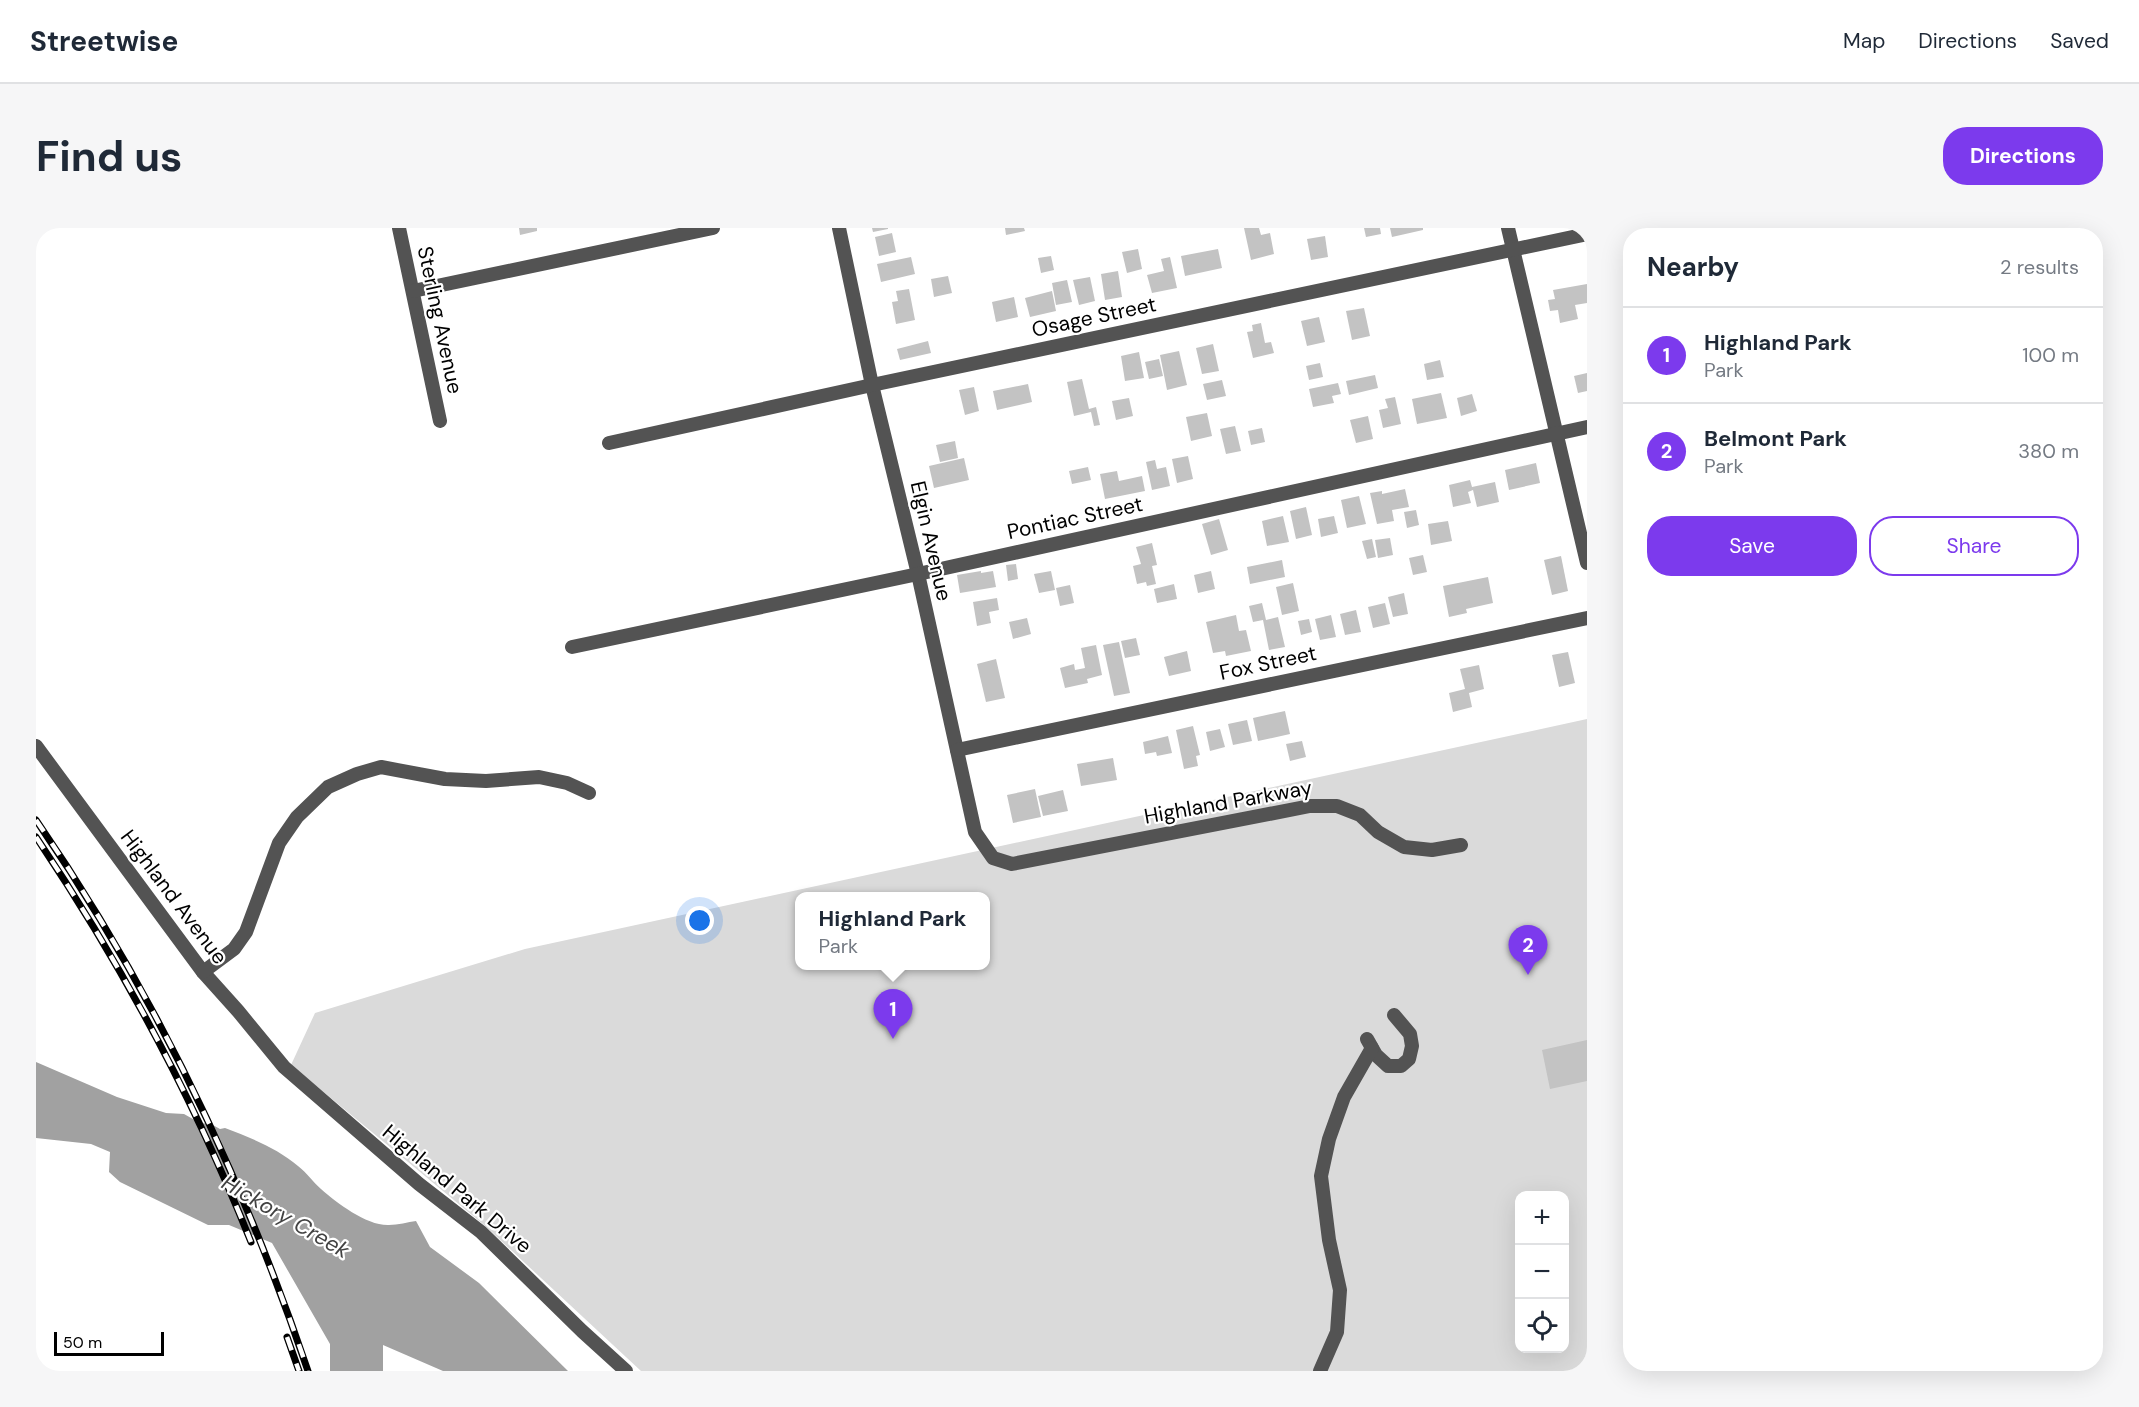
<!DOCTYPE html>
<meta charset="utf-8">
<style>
body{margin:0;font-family:"DM Sans",sans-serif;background:#f6f6f7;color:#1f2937}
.controls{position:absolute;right:18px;bottom:18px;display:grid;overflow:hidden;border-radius:12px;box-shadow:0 6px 24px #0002}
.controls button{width:54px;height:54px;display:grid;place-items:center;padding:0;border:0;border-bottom:2px solid #e0e1e3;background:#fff;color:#1f2937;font:30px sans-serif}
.scale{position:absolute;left:18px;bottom:15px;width:110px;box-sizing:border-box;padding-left:6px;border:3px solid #000;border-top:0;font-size:16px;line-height:21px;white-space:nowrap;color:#000;-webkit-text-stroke:4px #fff;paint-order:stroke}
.you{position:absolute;left:664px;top:693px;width:21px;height:21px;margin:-15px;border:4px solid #fff;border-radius:50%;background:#1a73e8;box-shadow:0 0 0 9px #1a73e833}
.badge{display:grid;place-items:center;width:39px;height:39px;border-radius:50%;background:#7c3aed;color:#fff;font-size:20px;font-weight:700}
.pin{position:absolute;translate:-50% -50px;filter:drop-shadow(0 2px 3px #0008)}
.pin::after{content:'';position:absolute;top:32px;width:21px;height:18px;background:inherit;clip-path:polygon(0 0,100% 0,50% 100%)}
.popup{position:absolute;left:759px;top:664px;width:195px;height:78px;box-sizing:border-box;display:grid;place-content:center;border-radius:12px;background:#fff;filter:drop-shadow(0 2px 4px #0005);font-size:20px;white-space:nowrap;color:#747a83}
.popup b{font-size:22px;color:#1f2937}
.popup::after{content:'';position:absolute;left:50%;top:100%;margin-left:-12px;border:12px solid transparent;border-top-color:#fff}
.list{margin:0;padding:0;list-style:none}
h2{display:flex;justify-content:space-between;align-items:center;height:78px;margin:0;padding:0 24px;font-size:26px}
h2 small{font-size:20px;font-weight:400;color:#747a83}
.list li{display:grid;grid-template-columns:39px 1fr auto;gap:18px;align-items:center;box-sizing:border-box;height:96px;padding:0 24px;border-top:2px solid #e0e1e3}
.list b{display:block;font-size:22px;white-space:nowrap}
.list p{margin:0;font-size:20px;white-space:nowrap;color:#747a83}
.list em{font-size:20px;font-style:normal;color:#747a83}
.actions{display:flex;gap:12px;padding:18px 24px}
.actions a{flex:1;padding:14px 0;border:2px solid #7c3aed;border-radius:24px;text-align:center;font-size:21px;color:#7c3aed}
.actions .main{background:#7c3aed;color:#fff}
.icon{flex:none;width:33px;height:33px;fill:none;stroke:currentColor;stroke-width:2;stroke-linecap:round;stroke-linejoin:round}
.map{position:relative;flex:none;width:1551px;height:1143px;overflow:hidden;border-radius:24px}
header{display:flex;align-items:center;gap:36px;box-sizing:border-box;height:84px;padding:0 30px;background:#fff;border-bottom:2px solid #e0e1e3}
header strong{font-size:28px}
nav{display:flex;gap:33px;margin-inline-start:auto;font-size:21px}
.intro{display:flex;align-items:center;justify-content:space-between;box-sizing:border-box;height:144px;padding:0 36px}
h1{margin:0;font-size:42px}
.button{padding:15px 27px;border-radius:24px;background:#7c3aed;color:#fff;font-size:21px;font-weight:700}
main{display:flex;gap:36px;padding:0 36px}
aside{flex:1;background:#fff;border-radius:24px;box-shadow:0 6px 24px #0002}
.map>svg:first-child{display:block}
.green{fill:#dadada;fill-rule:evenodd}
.water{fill:#a1a1a1}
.building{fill:#c3c3c3}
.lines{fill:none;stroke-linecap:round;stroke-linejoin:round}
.minor{stroke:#535353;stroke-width:14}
.rail-casing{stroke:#000;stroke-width:7}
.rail{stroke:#fff;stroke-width:4.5;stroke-dasharray:14;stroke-linecap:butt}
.labels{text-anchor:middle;stroke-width:4.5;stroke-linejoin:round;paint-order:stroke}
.street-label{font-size:21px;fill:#000;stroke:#fff}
.water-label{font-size:22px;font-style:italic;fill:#424242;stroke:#fff}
</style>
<header>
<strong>Streetwise</strong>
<nav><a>Map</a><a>Directions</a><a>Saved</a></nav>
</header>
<div class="intro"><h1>Find us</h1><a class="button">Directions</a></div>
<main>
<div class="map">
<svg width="1551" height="1143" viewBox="0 0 1551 1143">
<rect width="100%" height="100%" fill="#fff"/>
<!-- green -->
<path class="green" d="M 1551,491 L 1551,1143 L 605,1143 L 448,997 L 255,837 L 279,785 L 489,721 ZM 764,668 L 950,668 L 950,738 L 764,738 ZM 1484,968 L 1528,968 L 1528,1120 L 1484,1120 Z"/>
<!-- water -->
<path class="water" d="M 0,834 L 81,869 L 130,885 L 148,886 L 164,895 L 175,896 L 184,901 L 189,900 C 215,910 241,920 262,938 C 271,945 277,954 285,961 C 301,975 331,998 353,997 C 362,997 372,994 380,993 L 394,1019 L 443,1055 L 532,1143 L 407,1143 L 347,1117 L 347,1143 L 294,1143 L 294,1116 L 236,1015 L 193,997 L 172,997 L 84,954 L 73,944 L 74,924 L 55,916 L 0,910 Z"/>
<!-- building -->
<g class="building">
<path d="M 483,0 L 501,0 L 501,3 L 484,7 Z"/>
<path d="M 836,0 L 852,0 L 852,1 L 837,4 Z"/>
<path d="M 969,0 L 988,0 L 989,3 L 970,7 Z"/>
<path d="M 1208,0 L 1223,0 L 1225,7 L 1234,5 L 1238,26 L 1215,32 Z"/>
<path d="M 1328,0 L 1344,0 L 1345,6 L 1330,9 Z"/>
<path d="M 1354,0 L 1387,0 L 1387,2 L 1356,9 Z"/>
<path d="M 856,5 L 860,24 L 843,28 L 839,9 Z"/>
<path d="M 1289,8 L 1292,29 L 1275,32 L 1271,11 Z"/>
<path d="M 1102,21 L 1106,41 L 1091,45 L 1086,24 Z"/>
<path d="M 1182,21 L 1186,40 L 1149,48 L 1145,28 Z"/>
<path d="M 1015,28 L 1018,42 L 1005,45 L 1002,30 Z"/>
<path d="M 875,29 L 879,46 L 845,54 L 841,36 Z"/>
<path d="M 1134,29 L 1141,60 L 1116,65 L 1111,47 L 1128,43 L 1125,31 Z"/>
<path d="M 1082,43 L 1086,69 L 1069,72 L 1065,46 Z"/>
<path d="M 912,48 L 916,65 L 898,69 L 895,51 Z"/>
<path d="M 1054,49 L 1059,73 L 1043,77 L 1037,52 Z"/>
<path d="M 1031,52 L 1036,74 L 1020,77 L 1016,55 Z"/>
<path d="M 1551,56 L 1551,75 L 1539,77 L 1542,91 L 1524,95 L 1522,82 L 1514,83 L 1512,72 L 1519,71 L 1517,62 Z"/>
<path d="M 873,61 L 879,92 L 860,96 L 856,74 L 862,73 L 860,63 Z"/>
<path d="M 1016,63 L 1020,83 L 994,89 L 989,70 Z"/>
<path d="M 978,69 L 982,89 L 960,94 L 956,74 Z"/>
<path d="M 1328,80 L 1334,108 L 1316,112 L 1310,83 Z"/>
<path d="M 1283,89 L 1289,114 L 1271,118 L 1265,93 Z"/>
<path d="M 1225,95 L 1229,115 L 1235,114 L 1238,125 L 1217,130 L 1211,104 L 1217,103 L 1216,97 Z"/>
<path d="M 892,113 L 895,125 L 864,132 L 861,121 Z"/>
<path d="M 1177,116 L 1183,143 L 1166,146 L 1160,120 Z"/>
<path d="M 1143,123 L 1151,157 L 1131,162 L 1124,127 Z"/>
<path d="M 1103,124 L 1108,150 L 1089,153 L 1085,128 Z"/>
<path d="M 1123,131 L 1127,148 L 1113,151 L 1109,134 Z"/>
<path d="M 1404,132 L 1408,149 L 1391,152 L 1388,136 Z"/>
<path d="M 1284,135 L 1287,149 L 1273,152 L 1270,138 Z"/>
<path d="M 1551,145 L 1551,163 L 1542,165 L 1538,148 Z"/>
<path d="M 1339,147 L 1342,160 L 1313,167 L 1310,153 Z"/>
<path d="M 1046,151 L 1053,181 L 1060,179 L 1064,197 L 1058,198 L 1055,184 L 1038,188 L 1031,154 Z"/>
<path d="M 1186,152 L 1190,168 L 1171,172 L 1167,156 Z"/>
<path d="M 1302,155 L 1305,166 L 1296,168 L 1298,175 L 1277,179 L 1273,161 Z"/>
<path d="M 992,156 L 996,174 L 961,182 L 957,163 Z"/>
<path d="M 938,159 L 943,183 L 929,187 L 923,162 Z"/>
<path d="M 1405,165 L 1411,190 L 1381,196 L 1376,171 Z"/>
<path d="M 1436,166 L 1441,183 L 1425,188 L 1421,170 Z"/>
<path d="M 1359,169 L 1365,196 L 1347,200 L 1343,182 L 1352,180 L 1349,171 Z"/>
<path d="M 1093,170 L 1097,188 L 1080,192 L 1076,173 Z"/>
<path d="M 1171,185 L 1176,208 L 1155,213 L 1150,189 Z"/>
<path d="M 1332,188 L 1337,211 L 1320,215 L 1314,192 Z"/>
<path d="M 1199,198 L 1205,223 L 1190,226 L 1184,201 Z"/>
<path d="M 1226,200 L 1229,214 L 1215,217 L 1212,203 Z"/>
<path d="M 919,213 L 922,230 L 904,234 L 900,217 Z"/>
<path d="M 1152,228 L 1157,251 L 1141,255 L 1136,231 Z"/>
<path d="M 928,230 L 933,252 L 898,260 L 893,238 Z"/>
<path d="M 1119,232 L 1121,241 L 1130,239 L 1134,258 L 1116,262 L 1110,234 Z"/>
<path d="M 1500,235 L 1504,255 L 1473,262 L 1469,242 Z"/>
<path d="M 1052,239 L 1055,252 L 1036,256 L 1033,243 Z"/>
<path d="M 1081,243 L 1083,253 L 1106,248 L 1109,263 L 1069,271 L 1064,246 Z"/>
<path d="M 1434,252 L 1436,259 L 1459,254 L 1463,274 L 1441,279 L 1437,262 L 1432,264 L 1435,275 L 1417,279 L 1413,257 Z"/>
<path d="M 1369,261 L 1373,279 L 1356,282 L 1358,293 L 1341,296 L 1334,265 L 1346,263 L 1346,266 Z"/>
<path d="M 1323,268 L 1330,296 L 1311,300 L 1305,272 Z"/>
<path d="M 1270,279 L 1276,307 L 1260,311 L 1254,283 Z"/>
<path d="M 1380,282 L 1383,297 L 1371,300 L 1368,284 Z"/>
<path d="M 1247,288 L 1253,314 L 1231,318 L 1226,293 Z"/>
<path d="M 1298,288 L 1302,305 L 1285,309 L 1282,291 Z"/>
<path d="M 1183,291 L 1192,322 L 1175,327 L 1166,296 Z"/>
<path d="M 1412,293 L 1416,313 L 1395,317 L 1392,296 Z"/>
<path d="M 1354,310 L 1357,327 L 1342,330 L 1339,312 Z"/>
<path d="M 1336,311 L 1340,329 L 1331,331 L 1326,313 Z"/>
<path d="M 1116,315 L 1121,337 L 1116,338 L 1120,356 L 1111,358 L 1110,354 L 1101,356 L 1097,338 L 1105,336 L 1100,319 Z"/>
<path d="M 1387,327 L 1391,344 L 1377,347 L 1373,330 Z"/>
<path d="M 1525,328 L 1532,363 L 1516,367 L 1508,332 Z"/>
<path d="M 1246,332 L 1249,349 L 1214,356 L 1211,339 Z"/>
<path d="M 980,336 L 982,351 L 972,353 L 970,337 Z"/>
<path d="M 945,343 L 945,345 L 957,343 L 960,359 L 924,365 L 921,347 Z"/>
<path d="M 1015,343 L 1019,362 L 1003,365 L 998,346 Z"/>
<path d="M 1175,343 L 1179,361 L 1162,365 L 1158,347 Z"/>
<path d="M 1452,349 L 1457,375 L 1430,381 L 1431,385 L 1413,389 L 1407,358 Z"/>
<path d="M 1257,355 L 1263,383 L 1246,387 L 1240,359 Z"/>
<path d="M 1138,356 L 1141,371 L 1121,375 L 1118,361 Z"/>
<path d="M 1034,357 L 1038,375 L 1024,378 L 1020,360 Z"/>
<path d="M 1368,365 L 1372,386 L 1357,389 L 1352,369 Z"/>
<path d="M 961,370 L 963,382 L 953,384 L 955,395 L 941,398 L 937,374 Z"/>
<path d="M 1226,375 L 1230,392 L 1242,389 L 1249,419 L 1233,422 L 1227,392 L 1217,394 L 1213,378 Z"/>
<path d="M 1349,375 L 1354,396 L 1337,400 L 1332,379 Z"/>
<path d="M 1320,382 L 1325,404 L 1309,407 L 1304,386 Z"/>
<path d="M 1200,387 L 1203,403 L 1210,402 L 1215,423 L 1190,428 L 1189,423 L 1177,425 L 1170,394 Z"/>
<path d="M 1295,387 L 1300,409 L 1284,412 L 1279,391 Z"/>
<path d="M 991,390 L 995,406 L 977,411 L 973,394 Z"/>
<path d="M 1273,391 L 1276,404 L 1265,407 L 1262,393 Z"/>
<path d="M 1100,410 L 1104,427 L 1089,430 L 1085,413 Z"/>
<path d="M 1083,414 L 1094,465 L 1078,468 L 1067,417 Z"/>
<path d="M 1060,417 L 1066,447 L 1051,451 L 1052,455 L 1029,460 L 1024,440 L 1038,436 L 1039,442 L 1049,440 L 1045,420 Z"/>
<path d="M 1151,423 L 1155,443 L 1133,448 L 1128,429 Z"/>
<path d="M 1532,424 L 1539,455 L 1523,459 L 1516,427 Z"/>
<path d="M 960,431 L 969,470 L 950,474 L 941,436 Z"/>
<path d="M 1443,437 L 1448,461 L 1433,465 L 1436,479 L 1417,484 L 1413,465 L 1429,461 L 1424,441 Z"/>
<path d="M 1249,483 L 1254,506 L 1222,513 L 1217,490 Z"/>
<path d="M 1211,492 L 1216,513 L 1197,517 L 1192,496 Z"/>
<path d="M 1157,498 L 1164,527 L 1160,528 L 1162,538 L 1148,541 L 1140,502 Z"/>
<path d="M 1184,501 L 1189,519 L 1174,523 L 1170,504 Z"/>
<path d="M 1132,508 L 1136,525 L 1121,528 L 1120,524 L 1109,526 L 1107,514 Z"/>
<path d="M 1266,513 L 1270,529 L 1254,533 L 1250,516 Z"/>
<path d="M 1077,530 L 1081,552 L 1045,558 L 1041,536 Z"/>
<path d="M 999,561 L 1005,589 L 977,595 L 971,567 Z"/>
<path d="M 1027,562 L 1032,583 L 1007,588 L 1002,568 Z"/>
<path d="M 1551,812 L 1551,853 L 1514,861 L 1506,822 Z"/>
</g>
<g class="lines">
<!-- minor -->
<g class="minor">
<path d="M 363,0 L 404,193"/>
<path d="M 803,0 L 836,157 L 882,346 L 939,604 L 957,630 L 976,636 L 1274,578 L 1301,578 L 1324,587 L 1342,604 L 1368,619 L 1396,622 L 1425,617"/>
<path d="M 1472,0 L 1551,335"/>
<path d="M 377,63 L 677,0"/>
<path d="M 573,215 L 836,157 L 1551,6"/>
<path d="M 536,419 L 882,346 L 1551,199"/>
<path d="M 0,518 L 167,744 L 202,783 L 248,839 L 383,956 L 445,1004 L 546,1103 L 590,1143"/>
<path d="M 921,522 L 1551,390"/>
<path d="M 167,744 L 198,721 L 210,704 L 243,615 L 261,589 L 292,559 L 321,546 L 345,539 L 409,551 L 450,553 L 503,549 L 531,555 L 553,565"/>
<path d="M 1331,811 L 1340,827 L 1352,838 L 1365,838 L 1373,831 L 1376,818 L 1374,806 L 1358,787"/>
<path d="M 1284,1143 L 1301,1104 L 1304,1062 L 1293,1012 L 1285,948 L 1293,911 L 1308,869 L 1336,820"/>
</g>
<defs>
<g id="rail">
<path d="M 0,592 C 117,762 206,948 272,1143"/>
<path d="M 0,609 C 86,737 158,871 215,1014"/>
<path d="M 251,1109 L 263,1143"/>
</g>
</defs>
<!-- rail casing -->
<use href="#rail" class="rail-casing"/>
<!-- rail -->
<use href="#rail" class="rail"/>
</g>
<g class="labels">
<!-- street labels -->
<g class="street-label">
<text transform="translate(1058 89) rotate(-12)" y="7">Osage Street</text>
<text transform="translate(404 92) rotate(78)" y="7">Sterling Avenue</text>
<text transform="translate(1039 290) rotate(-12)" y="7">Pontiac Street</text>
<text transform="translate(895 313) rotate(77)" y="7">Elgin Avenue</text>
<text transform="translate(1232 435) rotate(-12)" y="7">Fox Street</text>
<text transform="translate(1192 574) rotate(-10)" y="7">Highland Parkway</text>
<text transform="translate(138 669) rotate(53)" y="7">Highland Avenue</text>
<text transform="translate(421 961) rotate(40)" y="7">Highland Park Drive</text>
</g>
<!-- water labels -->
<g class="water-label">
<text transform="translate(250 988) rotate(30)" y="8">Hickory Creek</text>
</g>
</g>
</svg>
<div class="controls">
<button>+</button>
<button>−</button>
<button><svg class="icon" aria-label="locate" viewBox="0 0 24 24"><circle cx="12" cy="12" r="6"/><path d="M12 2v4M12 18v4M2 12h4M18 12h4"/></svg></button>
</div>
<div class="scale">50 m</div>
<div class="you"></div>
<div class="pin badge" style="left:857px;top:811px">1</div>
<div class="popup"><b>Highland Park</b>Park</div>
<div class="pin badge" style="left:1492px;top:747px">2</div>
</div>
<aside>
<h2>Nearby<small>2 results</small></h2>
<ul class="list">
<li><span class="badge">1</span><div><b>Highland Park</b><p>Park</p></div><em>100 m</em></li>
<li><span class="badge">2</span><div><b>Belmont Park</b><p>Park</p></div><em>380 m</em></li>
</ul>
<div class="actions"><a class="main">Save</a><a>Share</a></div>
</aside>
</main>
